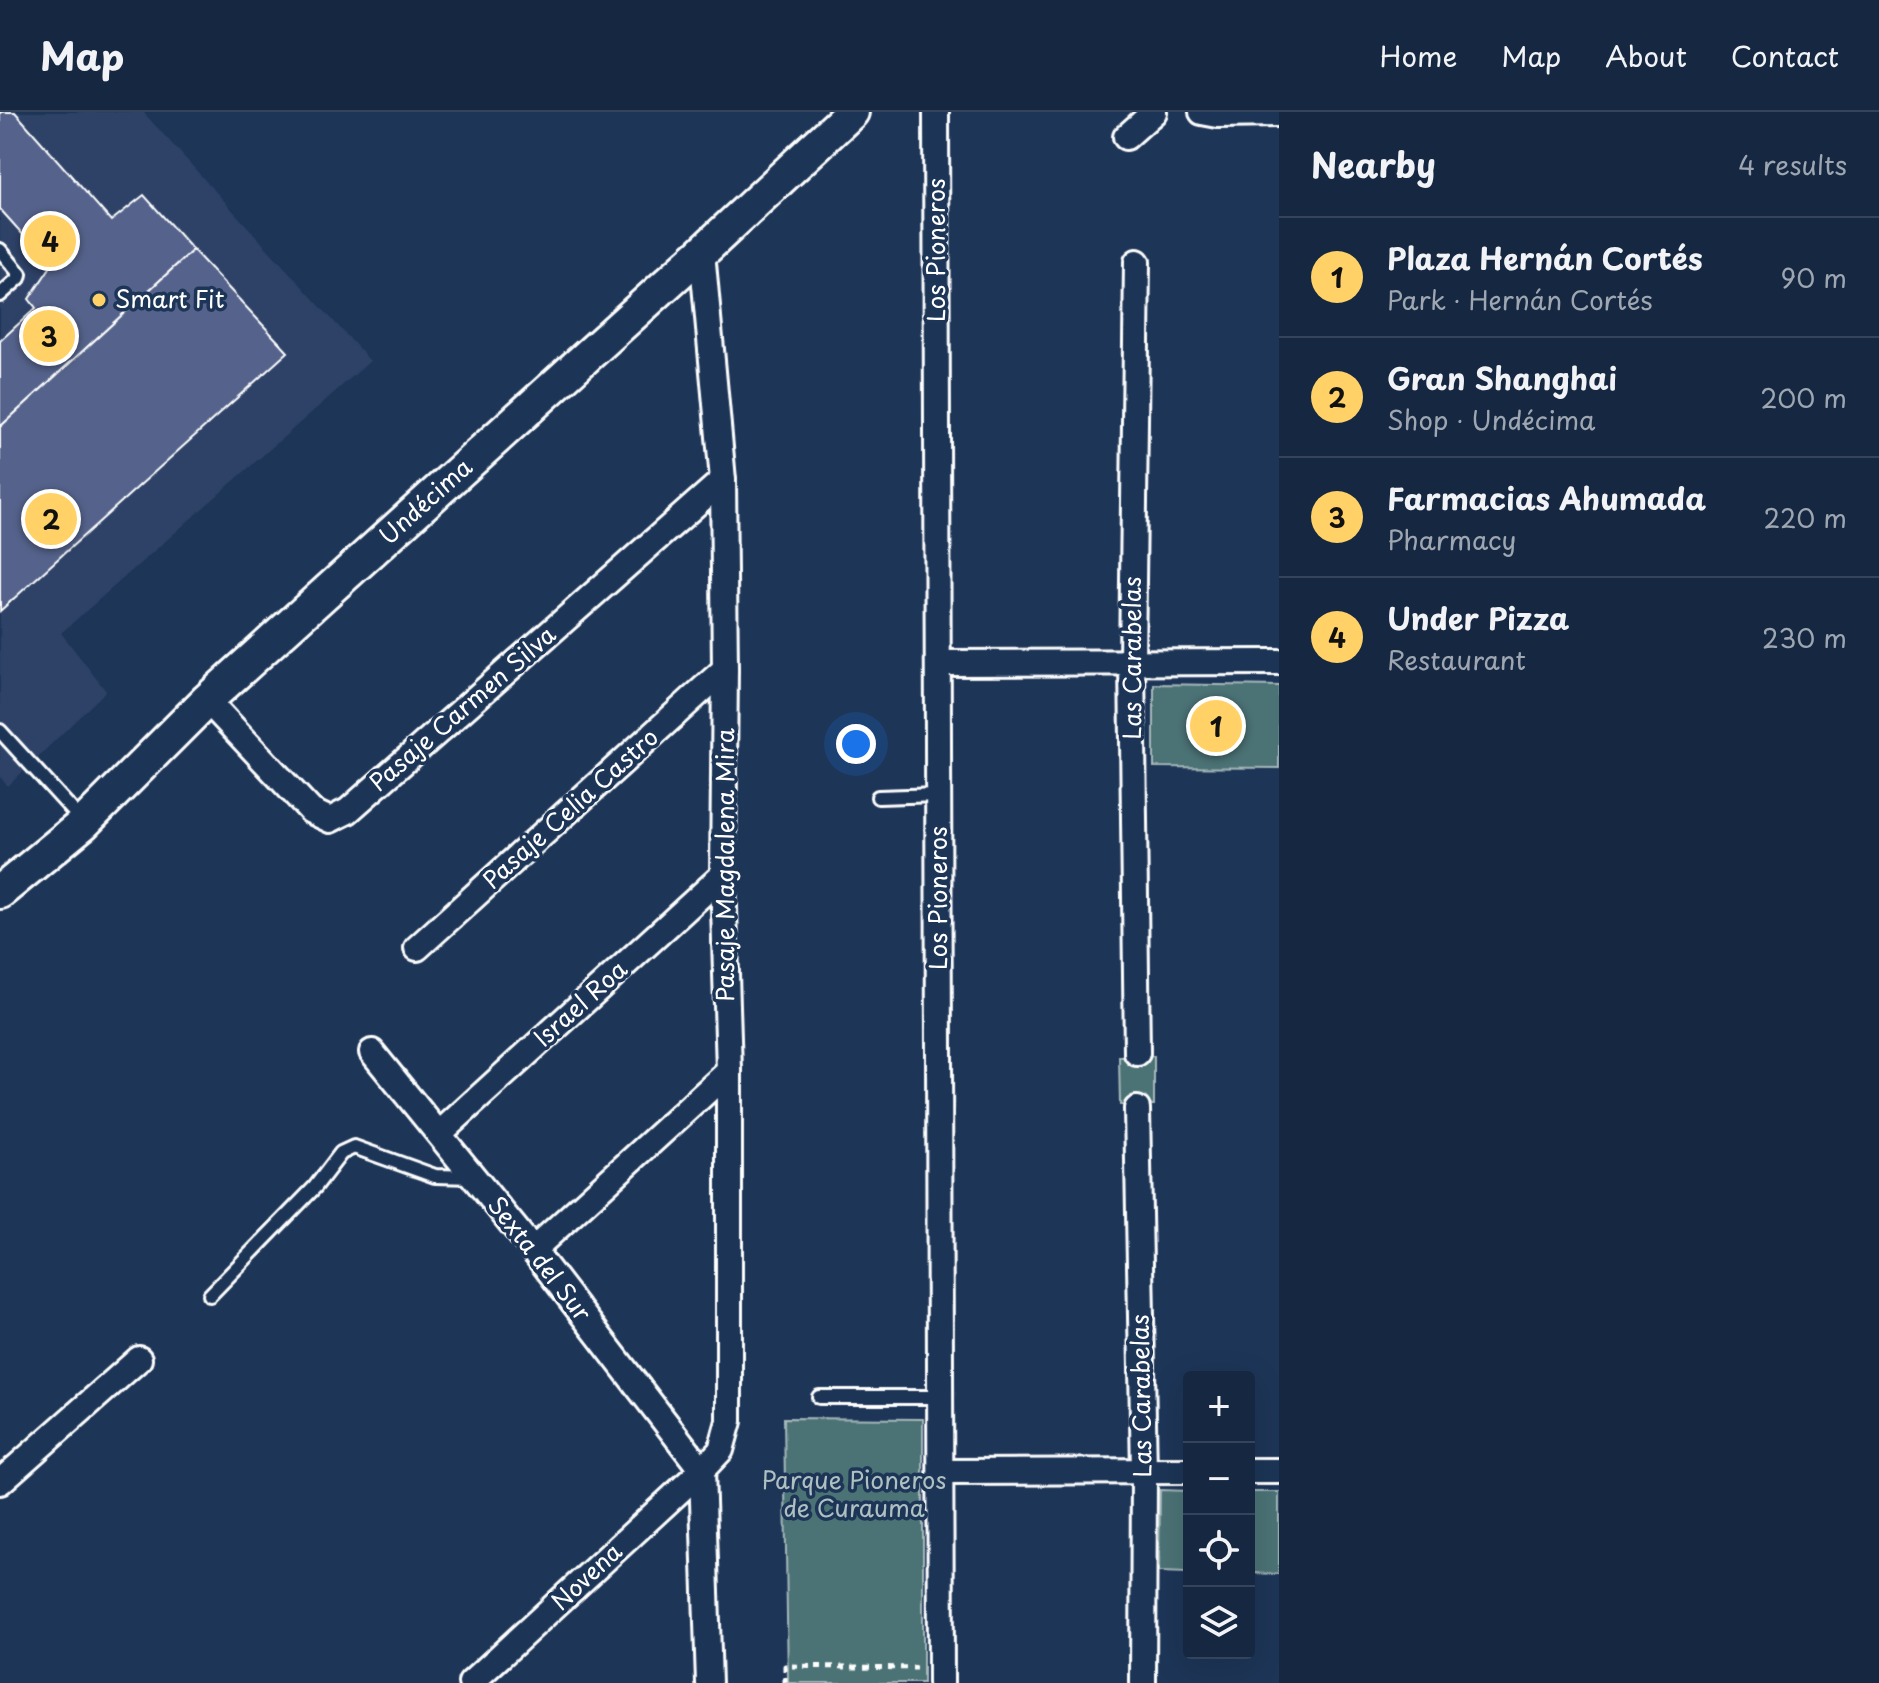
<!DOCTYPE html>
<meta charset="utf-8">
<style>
body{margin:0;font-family:"Playpen Sans",sans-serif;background:#23344c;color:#f1f3f6}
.controls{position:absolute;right:24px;bottom:24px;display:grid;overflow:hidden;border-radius:8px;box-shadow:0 8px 32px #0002}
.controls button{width:72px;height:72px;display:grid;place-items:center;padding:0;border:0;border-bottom:2px solid #35445a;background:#162841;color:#f1f3f6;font:40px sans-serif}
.you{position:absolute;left:856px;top:632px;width:28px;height:28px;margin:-20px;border:6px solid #fff;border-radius:50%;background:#1a73e8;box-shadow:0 0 0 12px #1a73e833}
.badge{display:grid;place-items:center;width:52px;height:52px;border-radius:50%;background:#ffd166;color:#111;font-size:26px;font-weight:700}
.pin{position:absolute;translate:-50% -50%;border:4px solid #fff;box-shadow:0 2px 8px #0006}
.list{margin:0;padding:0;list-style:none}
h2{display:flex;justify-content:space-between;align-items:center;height:104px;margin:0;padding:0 32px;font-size:34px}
h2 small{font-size:26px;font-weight:400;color:#9ea6b1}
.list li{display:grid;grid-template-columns:52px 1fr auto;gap:24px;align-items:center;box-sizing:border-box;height:120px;padding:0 32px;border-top:2px solid #35445a}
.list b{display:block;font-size:30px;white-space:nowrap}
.list p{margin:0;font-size:26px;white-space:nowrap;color:#9ea6b1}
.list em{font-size:26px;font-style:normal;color:#9ea6b1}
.icon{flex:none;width:44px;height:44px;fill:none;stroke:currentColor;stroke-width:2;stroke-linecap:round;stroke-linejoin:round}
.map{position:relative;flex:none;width:1279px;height:1571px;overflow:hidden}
header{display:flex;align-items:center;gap:48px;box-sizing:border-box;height:112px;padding:0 40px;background:#162841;border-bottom:2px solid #35445a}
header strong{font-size:38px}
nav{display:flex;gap:44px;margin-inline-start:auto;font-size:28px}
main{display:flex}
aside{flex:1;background:#162841}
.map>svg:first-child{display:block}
.built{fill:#2e4367}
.green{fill:#4c7275;stroke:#a6b8ba;stroke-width:2}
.building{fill:#55648c;stroke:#fff;stroke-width:2}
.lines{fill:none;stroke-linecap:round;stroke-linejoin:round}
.lane-casing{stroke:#fff;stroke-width:18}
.street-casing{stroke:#fff;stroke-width:30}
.secondary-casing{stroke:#fff;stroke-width:38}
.path{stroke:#fff;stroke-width:5;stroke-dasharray:6 6;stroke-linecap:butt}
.lane{stroke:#1d3557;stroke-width:12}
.street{stroke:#1d3557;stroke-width:24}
.secondary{stroke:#1d3557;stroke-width:32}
.poi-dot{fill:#ffd166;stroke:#1d3557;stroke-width:3}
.labels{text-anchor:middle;stroke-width:7;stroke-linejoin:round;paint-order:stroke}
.street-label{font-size:24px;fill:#fff;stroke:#1d3557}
.poi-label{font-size:24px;fill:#fff;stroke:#1d3557;text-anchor:start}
.park-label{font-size:24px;fill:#aec0c1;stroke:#1d3557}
</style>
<header>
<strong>Map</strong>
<nav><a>Home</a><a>Map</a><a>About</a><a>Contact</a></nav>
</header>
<main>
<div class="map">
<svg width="1279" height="1571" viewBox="0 0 1279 1571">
<rect width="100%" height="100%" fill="#1d3557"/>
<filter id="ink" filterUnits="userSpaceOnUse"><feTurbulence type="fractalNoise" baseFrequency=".0125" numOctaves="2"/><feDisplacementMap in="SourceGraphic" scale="16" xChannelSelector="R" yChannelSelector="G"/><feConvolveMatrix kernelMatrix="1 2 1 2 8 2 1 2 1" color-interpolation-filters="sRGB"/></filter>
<g filter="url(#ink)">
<!-- built -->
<path class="built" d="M 0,0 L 143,0 L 370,249 L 61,521 L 106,579 L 8,674 L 0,665 Z"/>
<!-- green -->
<g class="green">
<path d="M 1154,572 L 1279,574 L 1279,656 L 1154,655 Z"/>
<path d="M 1154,944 L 1154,993 L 1120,993 L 1119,945 Z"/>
<path d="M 784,1306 L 923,1307 L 923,1571 L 788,1571 Z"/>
<path d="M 1160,1378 L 1189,1379 L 1189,1461 L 1159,1460 Z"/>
<path d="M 1249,1380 L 1279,1380 L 1279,1462 L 1249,1461 Z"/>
</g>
<!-- building -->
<g class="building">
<path d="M 0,0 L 15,0 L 111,109 L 144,83 L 193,138 L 0,315 L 0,229 L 36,196 L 29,187 L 51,154 L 0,97 Z"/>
<path d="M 193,138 L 288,240 L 0,499 L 0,315 Z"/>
</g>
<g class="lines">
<defs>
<g id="lane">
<path d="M 0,138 L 20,162 L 19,166 L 0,183"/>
<path d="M 0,619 L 84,711"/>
<path d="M 878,685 L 938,683"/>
<path d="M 210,1183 L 315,1075 L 341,1041 L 354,1035 L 435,1064 L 474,1065"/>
<path d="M 819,1285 L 941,1285"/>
</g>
<g id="street">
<path d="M 936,0 L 941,1571"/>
<path d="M 1202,0 L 1218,3 L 1279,2"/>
<path d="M 1126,25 L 1154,0"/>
<path d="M 1137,150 L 1132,550 L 1137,941"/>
<path d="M 938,551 L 1279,550"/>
<path d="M 207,588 L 311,699 L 330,708 L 348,699 L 723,368"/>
<path d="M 417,836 L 725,557"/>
<path d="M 372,940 L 533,1138 L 702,1358"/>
<path d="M 1137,997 L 1144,1360 L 1143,1571"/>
<path d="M 440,1021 L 723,763"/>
<path d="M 533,1138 L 729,959"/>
<path d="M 702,1358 L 709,1571"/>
<path d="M 1249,1359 L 1279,1359"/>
<path d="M 942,1360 L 1189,1359"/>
<path d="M 0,1370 L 139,1247"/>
<path d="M 471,1571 L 702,1358 L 721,1338 L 729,1309 L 729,959 L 723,763 L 725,557 L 723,368 L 702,140"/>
</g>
<path id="secondary" d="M 0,780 L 84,711 L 207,588 L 702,140 L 852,0"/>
</defs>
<!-- lane casing -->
<use href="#lane" class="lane-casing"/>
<!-- street casing -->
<use href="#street" class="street-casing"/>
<!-- secondary casing -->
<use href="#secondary" class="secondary-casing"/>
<!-- path -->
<path class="path" d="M 785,1571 L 785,1554 L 916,1556"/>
<!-- lane -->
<use href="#lane" class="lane"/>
<!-- street -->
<use href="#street" class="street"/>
<!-- secondary -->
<use href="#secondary" class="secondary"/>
</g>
</g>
<!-- markers -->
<circle class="poi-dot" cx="99" cy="188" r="8"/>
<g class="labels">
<!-- street labels -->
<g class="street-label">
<text transform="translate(937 138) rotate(-90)" y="8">Los Pioneros</text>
<text transform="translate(426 390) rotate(-42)" y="8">Undécima</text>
<text transform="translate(1133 546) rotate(-90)" y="8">Las Carabelas</text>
<text transform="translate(463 597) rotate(-41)" y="8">Pasaje Carmen Silva</text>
<text transform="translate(571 697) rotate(-42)" y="8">Pasaje Celia Castro</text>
<text transform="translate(726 753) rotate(-90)" y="8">Pasaje Magdalena Mira</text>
<text transform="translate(939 786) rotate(-90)" y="8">Los Pioneros</text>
<text transform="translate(581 892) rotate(-42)" y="8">Israel Roa</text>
<text transform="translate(539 1147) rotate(52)" y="8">Sexta del Sur</text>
<text transform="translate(1142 1284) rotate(-91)" y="8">Las Carabelas</text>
<text transform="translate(587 1465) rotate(-43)" y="8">Novena</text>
</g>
<!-- poi labels -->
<g class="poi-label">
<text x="115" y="196">Smart Fit</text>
</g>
<!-- park labels -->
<g class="park-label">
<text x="854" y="1377">Parque Pioneros<tspan x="854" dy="28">de Curauma</tspan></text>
</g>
</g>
</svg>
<div class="controls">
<button>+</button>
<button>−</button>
<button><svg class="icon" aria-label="locate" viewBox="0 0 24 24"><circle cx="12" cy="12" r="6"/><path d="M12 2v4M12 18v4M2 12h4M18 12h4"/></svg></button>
<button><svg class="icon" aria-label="layers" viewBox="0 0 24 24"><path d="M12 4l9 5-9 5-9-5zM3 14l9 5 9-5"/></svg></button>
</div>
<div class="you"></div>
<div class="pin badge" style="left:1216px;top:614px">1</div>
<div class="pin badge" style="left:51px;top:407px">2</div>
<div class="pin badge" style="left:49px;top:224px">3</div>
<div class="pin badge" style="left:50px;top:129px">4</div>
</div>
<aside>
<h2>Nearby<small>4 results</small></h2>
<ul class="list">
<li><span class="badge">1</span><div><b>Plaza Hernán Cortés</b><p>Park · Hernán Cortés</p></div><em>90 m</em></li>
<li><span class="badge">2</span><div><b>Gran Shanghai</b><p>Shop · Undécima</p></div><em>200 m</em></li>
<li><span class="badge">3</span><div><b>Farmacias Ahumada</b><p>Pharmacy</p></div><em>220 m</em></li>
<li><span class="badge">4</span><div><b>Under Pizza</b><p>Restaurant</p></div><em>230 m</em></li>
</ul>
</aside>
</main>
